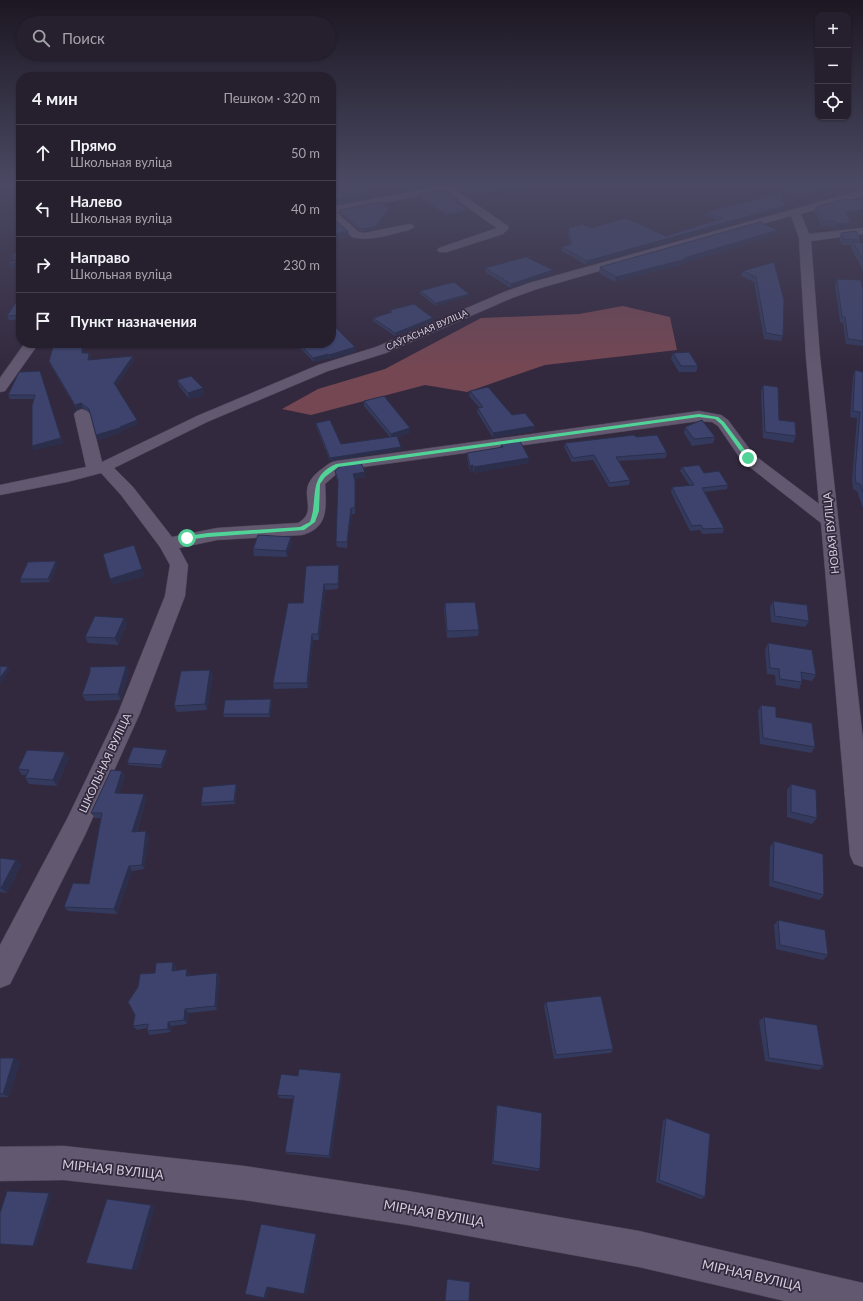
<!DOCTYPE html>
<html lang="ru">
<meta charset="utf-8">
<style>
body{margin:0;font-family:Lato,sans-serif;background:#2e2736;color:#f1f3f6}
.controls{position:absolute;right:12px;top:12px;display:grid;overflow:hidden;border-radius:8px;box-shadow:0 1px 3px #0004}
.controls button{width:36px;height:36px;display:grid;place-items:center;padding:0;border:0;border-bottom:1px solid #423d4a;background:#261f2e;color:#f1f3f6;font:20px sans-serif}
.stop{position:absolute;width:12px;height:12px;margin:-9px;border:3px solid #51d397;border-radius:50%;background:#fff}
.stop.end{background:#51d397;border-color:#fff;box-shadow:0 1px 4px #0008}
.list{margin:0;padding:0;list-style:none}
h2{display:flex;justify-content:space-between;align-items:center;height:52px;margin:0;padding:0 16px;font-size:17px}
h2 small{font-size:13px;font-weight:400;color:#a4a2aa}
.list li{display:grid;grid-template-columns:26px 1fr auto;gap:12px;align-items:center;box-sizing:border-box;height:56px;padding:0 16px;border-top:1px solid #423d4a}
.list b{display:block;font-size:15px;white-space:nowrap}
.list p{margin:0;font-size:13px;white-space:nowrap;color:#a4a2aa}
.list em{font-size:13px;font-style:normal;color:#a4a2aa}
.icon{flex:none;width:22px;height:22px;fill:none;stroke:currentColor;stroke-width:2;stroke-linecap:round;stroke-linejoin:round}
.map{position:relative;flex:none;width:863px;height:1301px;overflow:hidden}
.search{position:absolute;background:#261f2e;box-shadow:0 1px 3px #0004;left:16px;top:16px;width:320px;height:44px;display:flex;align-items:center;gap:10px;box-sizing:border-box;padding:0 14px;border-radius:22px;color:#a4a2aa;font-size:15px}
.panel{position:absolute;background:#261f2e;box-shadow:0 1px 3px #0004;left:16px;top:72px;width:320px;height:276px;border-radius:16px}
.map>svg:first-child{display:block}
.green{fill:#744753}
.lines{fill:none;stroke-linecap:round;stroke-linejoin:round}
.minor-casing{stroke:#4e4658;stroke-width:1}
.minor{fill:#62586f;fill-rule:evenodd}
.wall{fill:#343a5d}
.shaded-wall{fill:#2b2f4c}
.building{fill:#3d436c;stroke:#2b2f4c}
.route{fill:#51d397}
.labels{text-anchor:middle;stroke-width:3.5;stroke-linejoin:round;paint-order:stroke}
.far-street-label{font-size:9px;fill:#d4cedc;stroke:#33293e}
.street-label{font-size:11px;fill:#d4cedc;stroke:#33293e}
.near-street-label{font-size:13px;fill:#d4cedc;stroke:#33293e}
</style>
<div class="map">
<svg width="863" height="1301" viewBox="0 0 863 1301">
<rect width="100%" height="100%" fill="#33293e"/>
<!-- green -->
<path class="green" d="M 623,306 L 670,317 L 677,350 L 545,365 L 467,392 L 425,385 L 311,415 L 282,409 L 318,389 L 385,369 L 481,318 L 579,314 Z"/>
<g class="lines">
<defs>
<g id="minor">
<path d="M 446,185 L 465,185 L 463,187 L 454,189 L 508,226 L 509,228 L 503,234 L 447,252 L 439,252 L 437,250 L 439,248 L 497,228 L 444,191 L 336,212 L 359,232 L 365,233 L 409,224 L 413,225 L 414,227 L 409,230 C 391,234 370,242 352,237 L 331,219 L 331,207 Z"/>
<path d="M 863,190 L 863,196 L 801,214 L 809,234 L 863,228 L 863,234 L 811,241 L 820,357 L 863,740 L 863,867 L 854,864 L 850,855 L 821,523 L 742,461 L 718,426 L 712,422 L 699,421 L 341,470 L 325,484 C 326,507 329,528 302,535 L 217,540 L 179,548 L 188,565 L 185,596 L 140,713 L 85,835 L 10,984 L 0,988 L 0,945 L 67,819 L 118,713 L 165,596 L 170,565 L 160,547 L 121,495 L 101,473 L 67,482 L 0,495 L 0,485 L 86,467 L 74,414 L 77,411 L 82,409 L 87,411 L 90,414 L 102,462 L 197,416 L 318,365 L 376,347 L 504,292 L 529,283 ZM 791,216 L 799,238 L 806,357 L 819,504 L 754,455 L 728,420 L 721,415 L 699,411 L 336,461 C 330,462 327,465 322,469 C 317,472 312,477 309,483 C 302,498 317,512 298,523 L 217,528 L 172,537 L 133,487 L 114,468 L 207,422 L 328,371 L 386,353 L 512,298 L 537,289 Z"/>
<path d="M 25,343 L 39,343 L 5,391 L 0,392 L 0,378 Z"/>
<path d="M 64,1146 L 244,1166 L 408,1191 L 639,1231 L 863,1283 L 863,1301 L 785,1301 L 639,1267 L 408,1225 L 244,1200 L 64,1180 L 0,1181 L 0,1147 Z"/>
</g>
</defs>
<!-- minor casing -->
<use href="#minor" class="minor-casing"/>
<!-- minor -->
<use href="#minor" class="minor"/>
</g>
<!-- wall -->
<g class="wall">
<path d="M 400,185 L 439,185 L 408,191 Z"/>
<path d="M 458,185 L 547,185 L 473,200 L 458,190 Z"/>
<path d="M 849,185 L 805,200 L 785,192 L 786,187 Z"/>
<path d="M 418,195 L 459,200 L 458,203 L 469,210 L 469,212 L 447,217 L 418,197 Z"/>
<path d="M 785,206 L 784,210 L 586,265 L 562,251 L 562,247 L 570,244 L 567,232 L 568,228 L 666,236 L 716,220 L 704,216 L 705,212 Z"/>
<path d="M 816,207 L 863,213 L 848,217 L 849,228 L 834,230 L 833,227 L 821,226 L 814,212 Z"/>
<path d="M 339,210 L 389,211 L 377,229 L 365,231 L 360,231 L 339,213 Z"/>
<path d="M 331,217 L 348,231 L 349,236 L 334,239 L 331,236 Z"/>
<path d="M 778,230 L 777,235 L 685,263 L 685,264 L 615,282 L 599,273 L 600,267 Z"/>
<path d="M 841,233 L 861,240 L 860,243 L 863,243 L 863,270 L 851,248 L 852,245 L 842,245 L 839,239 Z"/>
<path d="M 21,252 L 21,282 L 17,276 L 15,272 L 20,272 L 20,266 L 11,268 L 8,263 L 16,261 L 13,258 L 12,254 Z"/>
<path d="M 774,262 L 783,336 L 781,341 L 764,339 L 754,282 L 741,276 L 743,271 Z"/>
<path d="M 485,268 L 553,270 L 552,274 L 511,288 L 485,272 Z"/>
<path d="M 837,279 L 863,290 L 863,346 L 846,344 L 843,323 L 840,322 L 835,284 Z"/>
<path d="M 420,291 L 469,294 L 469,296 L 436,306 L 420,294 Z"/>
<path d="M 21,295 L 21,320 L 9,320 L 7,316 Z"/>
<path d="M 390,310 L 433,321 L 395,336 L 373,321 L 373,318 L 390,313 Z"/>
<path d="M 54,343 L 84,343 L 83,353 L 89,353 L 91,357 L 90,360 L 133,356 L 134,360 L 116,386 L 138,424 L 121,431 L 122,432 L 98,440 L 90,413 L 83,408 L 77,410 L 51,366 L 49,361 Z"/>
<path d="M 295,343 L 331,343 L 355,347 L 356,352 L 330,359 L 329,358 L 314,362 Z"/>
<path d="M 673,353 L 698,366 L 696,372 L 679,372 L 671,359 Z"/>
<path d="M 855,370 L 863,372 L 863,508 L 857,491 L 853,489 L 852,480 L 857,418 L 850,417 L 853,376 Z"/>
<path d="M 40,371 L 63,443 L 34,450 L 32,446 L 34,399 L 10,399 L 8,395 Z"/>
<path d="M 177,380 L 204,395 L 189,399 L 179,386 Z"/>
<path d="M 763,385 L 779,420 L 796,436 L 793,443 L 763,438 L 761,391 Z"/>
<path d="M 470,391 L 512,415 L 534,431 L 493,438 L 477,412 L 478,408 L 480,408 L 469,396 Z"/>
<path d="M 364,401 L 410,433 L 397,437 L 401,447 L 401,450 L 330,461 L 316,426 L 316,423 L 341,444 L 390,437 L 364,406 Z"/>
<path d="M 685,427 L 715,437 L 713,443 L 692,446 L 684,433 Z"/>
<path d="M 636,437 L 667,453 L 666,458 L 619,461 L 630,480 L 629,485 L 609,487 L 593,460 L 572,462 L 564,447 L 565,443 Z"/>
<path d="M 501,444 L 528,463 L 474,473 L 473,471 L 470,472 L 467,458 L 467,453 L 500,448 Z"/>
<path d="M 682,467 L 704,473 L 728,485 L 727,489 L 705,492 L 724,528 L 723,533 L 702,534 L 700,530 L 690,531 L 671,492 L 672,487 L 690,486 L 680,471 Z"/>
<path d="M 335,471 L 365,477 L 355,479 L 356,485 L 355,514 L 352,514 L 347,548 L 337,547 L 336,542 L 338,483 L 336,477 Z"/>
<path d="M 292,543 L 287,557 L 254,556 L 253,549 Z"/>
<path d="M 58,564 L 50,582 L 21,583 L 20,579 Z"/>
<path d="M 339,570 L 338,589 L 325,590 L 319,640 L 313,640 L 308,688 L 274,689 L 273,683 L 303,603 Z"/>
<path d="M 773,601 L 809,621 L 805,627 L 771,622 L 770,607 Z"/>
<path d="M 445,603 L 479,630 L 478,636 L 447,638 L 444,609 Z"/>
<path d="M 124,618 L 127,624 L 118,645 L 88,643 L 85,637 Z"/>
<path d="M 768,643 L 816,675 L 812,681 L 802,679 L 802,682 L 799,689 L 776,685 L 775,675 L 767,674 L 765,650 Z"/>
<path d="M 126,666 L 129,672 L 121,700 L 86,701 L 82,695 Z"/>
<path d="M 210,670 L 213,676 L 207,710 L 177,712 L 174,706 Z"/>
<path d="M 271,699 L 272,703 L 270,717 L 224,717 L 223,714 Z"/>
<path d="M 761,705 L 815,747 L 811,753 L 760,744 L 758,711 Z"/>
<path d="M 167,750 L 168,753 L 162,768 L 129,765 L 127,763 Z"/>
<path d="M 69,758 L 57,786 L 29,784 L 25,778 L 26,775 L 22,775 L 18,769 Z"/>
<path d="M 122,771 L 125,776 L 119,794 L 144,794 L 146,799 L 137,832 L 149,836 L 144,869 L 132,871 L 117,914 L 68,911 L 64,907 L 89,884 L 101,818 L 95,818 L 91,813 Z"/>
<path d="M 236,784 L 237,787 L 235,804 L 202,806 L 201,803 Z"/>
<path d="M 791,784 L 817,818 L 812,824 L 787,817 L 787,790 Z"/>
<path d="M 774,841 L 824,895 L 819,900 L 769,886 L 770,847 Z"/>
<path d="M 0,858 L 21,865 L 7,893 L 0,892 Z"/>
<path d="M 778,920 L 828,955 L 823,960 L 776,949 L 774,925 Z"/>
<path d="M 176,966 L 176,971 L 190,974 L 190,976 L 217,973 L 220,977 L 217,1010 L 189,1013 L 187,1024 L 172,1026 L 171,1032 L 150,1035 L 147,1031 L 147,1028 L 137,1030 L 133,1026 L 135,1015 L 155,973 Z"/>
<path d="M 546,1002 L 613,1049 L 611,1053 L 554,1059 L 544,1006 Z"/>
<path d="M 764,1017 L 824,1066 L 819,1070 L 765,1061 L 759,1021 Z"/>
<path d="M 0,1058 L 14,1058 L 20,1062 L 9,1097 L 0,1097 Z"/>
<path d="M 341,1073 L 342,1076 L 331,1158 L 287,1154 L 285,1152 L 294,1099 L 280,1098 L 277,1095 L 298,1076 Z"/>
<path d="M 497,1105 L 540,1169 L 538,1171 L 492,1164 L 496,1108 Z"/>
<path d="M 666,1118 L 705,1197 L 701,1199 L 656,1182 L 663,1121 Z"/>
</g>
<!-- shaded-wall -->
<g class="shaded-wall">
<path d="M 413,185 L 439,185 L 408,191 L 408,186 Z"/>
<path d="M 523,185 L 547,185 L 473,200 L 473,195 Z"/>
<path d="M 837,185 L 849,185 L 805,200 L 807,195 Z"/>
<path d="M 372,193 L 372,198 L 331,206 L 331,201 Z"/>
<path d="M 785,206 L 784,210 L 586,265 L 587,261 Z"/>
<path d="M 389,208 L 389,211 L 377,229 L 365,231 L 365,229 Z"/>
<path d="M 863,209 L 863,213 L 844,218 L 846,212 Z"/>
<path d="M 469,210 L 469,212 L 447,217 L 447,215 Z"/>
<path d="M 851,223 L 849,228 L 834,230 L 836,224 Z"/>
<path d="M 778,230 L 777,235 L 685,263 L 685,264 L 615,282 L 616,277 L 684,258 Z"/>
<path d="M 348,231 L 349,236 L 334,239 L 334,234 Z"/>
<path d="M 20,262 L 21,266 L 11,268 L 9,264 Z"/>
<path d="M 553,270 L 552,274 L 511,288 L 511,284 Z"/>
<path d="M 469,294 L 469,296 L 436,306 L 436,303 Z"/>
<path d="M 433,318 L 433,321 L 395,336 L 395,333 Z"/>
<path d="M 82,343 L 84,343 L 83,358 L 82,353 Z"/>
<path d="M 355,347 L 356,352 L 330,359 L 329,355 Z"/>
<path d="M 89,353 L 91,357 L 89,365 L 88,360 Z"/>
<path d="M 328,354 L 329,358 L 314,362 L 313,358 Z"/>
<path d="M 133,356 L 134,360 L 115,387 L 114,383 Z"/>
<path d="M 40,371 L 63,443 L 34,450 L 32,446 Z"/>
<path d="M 203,388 L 204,395 L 189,399 L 188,393 Z"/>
<path d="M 81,403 L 83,408 L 77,410 L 75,405 Z"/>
<path d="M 137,420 L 138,424 L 121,431 L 122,432 L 98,440 L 96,435 Z"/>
<path d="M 535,426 L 534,431 L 493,438 L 493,433 Z"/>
<path d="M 410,428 L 410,433 L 391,439 L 391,434 Z"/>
<path d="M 401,447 L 401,450 L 330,461 L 330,458 Z"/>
<path d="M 529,458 L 528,463 L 474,473 L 474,467 Z"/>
<path d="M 473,465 L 473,471 L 470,472 L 470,466 Z"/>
<path d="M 365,472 L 365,477 L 353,479 L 353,474 Z"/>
<path d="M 355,480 L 356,485 L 355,514 Z"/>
<path d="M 351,508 L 352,514 L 347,548 L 347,542 Z"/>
<path d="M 291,537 L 292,543 L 287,557 L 286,551 Z"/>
<path d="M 134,545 L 145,576 L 113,585 L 110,579 Z"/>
<path d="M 56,561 L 58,564 L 50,582 L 48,579 Z"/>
<path d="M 324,584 L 325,590 L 319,640 L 318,634 Z"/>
<path d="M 124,618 L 127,624 L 118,645 L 115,638 Z"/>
<path d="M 312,634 L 313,640 L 308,688 L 307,683 Z"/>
<path d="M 126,666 L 129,672 L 121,700 L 118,694 Z"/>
<path d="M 8,667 L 10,670 L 0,684 L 0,678 Z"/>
<path d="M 210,670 L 213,676 L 207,710 L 205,704 Z"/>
<path d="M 271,699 L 272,703 L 270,717 L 269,714 Z"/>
<path d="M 167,750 L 168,753 L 162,768 L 161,765 Z"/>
<path d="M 65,752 L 69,758 L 57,786 L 53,780 Z"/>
<path d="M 122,771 L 125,776 L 118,798 L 115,793 Z"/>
<path d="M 236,784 L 237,787 L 235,804 L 234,801 Z"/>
<path d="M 144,794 L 146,799 L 135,837 L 132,832 Z"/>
<path d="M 146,831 L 149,836 L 144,869 L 142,865 Z"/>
<path d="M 16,860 L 21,865 L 7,893 L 1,888 Z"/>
<path d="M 129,866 L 132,871 L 117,914 L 114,909 Z"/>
<path d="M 173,962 L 176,966 L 175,976 L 172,971 Z"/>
<path d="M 187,969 L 190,974 L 189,980 L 186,976 Z"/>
<path d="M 217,973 L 220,977 L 217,1010 L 215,1006 Z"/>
<path d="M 185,1009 L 189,1013 L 187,1024 L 184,1020 Z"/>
<path d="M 168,1022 L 172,1026 L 171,1032 L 168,1029 Z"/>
<path d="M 14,1058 L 20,1062 L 9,1097 L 3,1094 Z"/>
<path d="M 341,1073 L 342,1076 L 331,1158 L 329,1156 Z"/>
<path d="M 49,1193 L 52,1194 L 36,1246 L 33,1246 Z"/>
<path d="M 151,1205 L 155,1207 L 137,1270 L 132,1270 Z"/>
<path d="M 316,1234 L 318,1235 L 307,1295 L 304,1294 Z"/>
<path d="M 267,1287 L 270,1288 L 267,1298 L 264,1298 Z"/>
</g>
<!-- building -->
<g class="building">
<path d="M 357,185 L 361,185 L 372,193 L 331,201 L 331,190 Z"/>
<path d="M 458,185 L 523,185 L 473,195 Z"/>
<path d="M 794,185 L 837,185 L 807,195 L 786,187 Z"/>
<path d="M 444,190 L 459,200 L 455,201 L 469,210 L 447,215 L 418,195 Z"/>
<path d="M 782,192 L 785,206 L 587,261 L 562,247 L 572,244 L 568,228 L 582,224 L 591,228 L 626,218 L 666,236 L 723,218 L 705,212 Z"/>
<path d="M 863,199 L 863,209 L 846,212 L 851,223 L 836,224 L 834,221 L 823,221 L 816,207 L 840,200 Z"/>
<path d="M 381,202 L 389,208 L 376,226 L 365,229 L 359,228 L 339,210 Z"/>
<path d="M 331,217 L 348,231 L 334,234 L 331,232 Z"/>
<path d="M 760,222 L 778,230 L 684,258 L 686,259 L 616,277 L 600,267 Z"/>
<path d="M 856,231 L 861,240 L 844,239 L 841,233 Z"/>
<path d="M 853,242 L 863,243 L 863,260 Z"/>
<path d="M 21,252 L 21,280 L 15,272 L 20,272 L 20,262 L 9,264 L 8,263 L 19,260 L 12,254 Z"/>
<path d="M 526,257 L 553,270 L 511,284 L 485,268 Z"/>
<path d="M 774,262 L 784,300 L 783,336 L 766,333 L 756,277 L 743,271 Z"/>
<path d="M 837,279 L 861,280 L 863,290 L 863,341 L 848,339 L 845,317 L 842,317 Z"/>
<path d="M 454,282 L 469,294 L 436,303 L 420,291 Z"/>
<path d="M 21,295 L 21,315 L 7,316 Z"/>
<path d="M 414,304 L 433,318 L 395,333 L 373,318 L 392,312 L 390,310 Z"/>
<path d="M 336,328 L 355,347 L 329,355 L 328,354 L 313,358 L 299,343 L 331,343 L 331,330 Z"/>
<path d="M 54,343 L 82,343 L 82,353 L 89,353 L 88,360 L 133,356 L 114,383 L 137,420 L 120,427 L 120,428 L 96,435 L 89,409 L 81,403 L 75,405 L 49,361 Z"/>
<path d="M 689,352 L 698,366 L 681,366 L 673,353 Z"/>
<path d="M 855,370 L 863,372 L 863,492 L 860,484 L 856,483 L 855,473 L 860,412 L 853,411 Z"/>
<path d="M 40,371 L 61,438 L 32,446 L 32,406 L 35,395 L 8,395 L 19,372 Z"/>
<path d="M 191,376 L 203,388 L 188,393 L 177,380 Z"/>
<path d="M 763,385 L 778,387 L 779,420 L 795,422 L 796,436 L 765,432 Z"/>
<path d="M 488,387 L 512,415 L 525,413 L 535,426 L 493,433 L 478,408 L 483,407 L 470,391 Z"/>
<path d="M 384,396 L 410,428 L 391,434 L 364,401 Z"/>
<path d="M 330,420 L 341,444 L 397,436 L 401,447 L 330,458 L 316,423 Z"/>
<path d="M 702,420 L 715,437 L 694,439 L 685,427 Z"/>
<path d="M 634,435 L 636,437 L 657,435 L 667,453 L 616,457 L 630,480 L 610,483 L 594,455 L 573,458 L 565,443 Z"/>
<path d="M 520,441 L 529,458 L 474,467 L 473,465 L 470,466 L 467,453 L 503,447 L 501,444 Z"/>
<path d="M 361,463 L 365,472 L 353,474 L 355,480 L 355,508 L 351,508 L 347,542 L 336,542 L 338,480 L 335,471 L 341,466 Z"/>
<path d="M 699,465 L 704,473 L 719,471 L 728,485 L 702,488 L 724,528 L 703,529 L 701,525 L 692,526 L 672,487 L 694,485 L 682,467 Z"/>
<path d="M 258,535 L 291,537 L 286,551 L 253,549 Z"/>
<path d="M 134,545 L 142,569 L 110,579 L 103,554 Z"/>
<path d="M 56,561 L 48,579 L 20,579 L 28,562 Z"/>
<path d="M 339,565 L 338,584 L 324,584 L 318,634 L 312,634 L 307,683 L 273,683 L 288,603 L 303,603 L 306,566 Z"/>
<path d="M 773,601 L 807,605 L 809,621 L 775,616 Z"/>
<path d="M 475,602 L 479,630 L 447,631 L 445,603 Z"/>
<path d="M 95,616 L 124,618 L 115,638 L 85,637 Z"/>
<path d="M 768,643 L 812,650 L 816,675 L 801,672 L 802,682 L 780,679 L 779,669 L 770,668 Z"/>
<path d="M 0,666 L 8,667 L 0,678 Z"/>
<path d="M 126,666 L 118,694 L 82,695 L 90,672 L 90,667 Z"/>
<path d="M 210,670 L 205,704 L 174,706 L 181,671 Z"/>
<path d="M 271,699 L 269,714 L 223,714 L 225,700 Z"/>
<path d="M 761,705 L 776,707 L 776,717 L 812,723 L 815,747 L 763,738 Z"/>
<path d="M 133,747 L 167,750 L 161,765 L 127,763 Z"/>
<path d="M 27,750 L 65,752 L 53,780 L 25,778 L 29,770 L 18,769 Z"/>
<path d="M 111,770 L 122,771 L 115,793 L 144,794 L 132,832 L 146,831 L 142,865 L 129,866 L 114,909 L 64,907 L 73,883 L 89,884 L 102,813 L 91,813 Z"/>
<path d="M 236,784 L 234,801 L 201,803 L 203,787 Z"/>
<path d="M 791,784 L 816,790 L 817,818 L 791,812 Z"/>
<path d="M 774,841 L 823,854 L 824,895 L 773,881 Z"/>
<path d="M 0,858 L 16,860 L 1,888 L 0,888 Z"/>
<path d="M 778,920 L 825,930 L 828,955 L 780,945 Z"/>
<path d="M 173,962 L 172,971 L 187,969 L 186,976 L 217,973 L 215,1006 L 185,1009 L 184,1020 L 168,1022 L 168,1029 L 147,1031 L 148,1024 L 133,1026 L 135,1015 L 128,1002 L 138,987 L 140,974 L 155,973 L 156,963 Z"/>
<path d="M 601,996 L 613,1049 L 556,1055 L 546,1002 Z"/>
<path d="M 764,1017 L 817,1025 L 824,1066 L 769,1058 Z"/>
<path d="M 0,1058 L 14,1058 L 3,1094 L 0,1094 Z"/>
<path d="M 299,1069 L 341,1073 L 329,1156 L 285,1152 L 294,1096 L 277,1095 L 281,1074 L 298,1076 Z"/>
<path d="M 497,1105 L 542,1113 L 540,1169 L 493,1161 Z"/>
<path d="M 666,1118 L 710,1134 L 705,1197 L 659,1180 Z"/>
<path d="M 7,1191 L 49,1193 L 33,1246 L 0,1244 L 0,1213 Z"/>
<path d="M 107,1199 L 151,1205 L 132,1270 L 86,1263 Z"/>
<path d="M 261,1224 L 316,1234 L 304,1294 L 267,1287 L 264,1298 L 245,1294 Z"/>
<path d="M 447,1279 L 470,1282 L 469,1301 L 445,1301 Z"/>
</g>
<!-- sky -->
<linearGradient id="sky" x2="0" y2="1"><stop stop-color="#1c1722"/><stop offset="0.5" stop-color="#4a4963"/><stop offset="1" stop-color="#4a4963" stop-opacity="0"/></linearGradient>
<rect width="863" height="367" fill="url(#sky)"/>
<!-- route -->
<path class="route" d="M 699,414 L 718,417 L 724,422 L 751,458 L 750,459 L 746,459 L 721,424 L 715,419 L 699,417 L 353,465 L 338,467 L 325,477 L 320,484 L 319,511 L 315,522 L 304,530 L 208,537 L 187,540 L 184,538 L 187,536 L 208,533 L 300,527 L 310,522 C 319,497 307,477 336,464 Z"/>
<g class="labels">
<!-- far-street labels -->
<g class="far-street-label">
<text transform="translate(427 330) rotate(-24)" y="3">САЎГАСНАЯ ВУЛІЦА</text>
</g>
<!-- street labels -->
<g class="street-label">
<text transform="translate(831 533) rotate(-96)" y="4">НОВАЯ ВУЛІЦА</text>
<text transform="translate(105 763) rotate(-65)" y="4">ШКОЛЬНАЯ ВУЛІЦА</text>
</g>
<!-- near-street labels -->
<g class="near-street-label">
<text transform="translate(113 1169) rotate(6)" y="5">МІРНАЯ ВУЛІЦА</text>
<text transform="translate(434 1213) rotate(10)" y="5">МІРНАЯ ВУЛІЦА</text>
<text transform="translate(752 1275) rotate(13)" y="5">МІРНАЯ ВУЛІЦА</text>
</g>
</g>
</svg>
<div class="controls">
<button>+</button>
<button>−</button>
<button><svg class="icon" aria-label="locate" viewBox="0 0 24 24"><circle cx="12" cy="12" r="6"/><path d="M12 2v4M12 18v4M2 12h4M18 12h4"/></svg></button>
</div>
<div class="stop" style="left:187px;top:538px"></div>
<div class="stop end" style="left:748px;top:458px"></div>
<div class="search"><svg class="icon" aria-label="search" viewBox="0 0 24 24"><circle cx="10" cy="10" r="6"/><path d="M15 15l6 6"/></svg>Поиск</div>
<section class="panel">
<h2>4 мин<small>Пешком · 320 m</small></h2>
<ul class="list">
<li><svg class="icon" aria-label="ahead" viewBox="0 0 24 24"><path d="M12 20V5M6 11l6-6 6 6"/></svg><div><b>Прямо</b><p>Школьная вуліца</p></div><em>50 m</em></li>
<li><svg class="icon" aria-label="left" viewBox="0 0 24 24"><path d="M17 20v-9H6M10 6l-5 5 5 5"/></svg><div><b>Налево</b><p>Школьная вуліца</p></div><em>40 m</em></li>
<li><svg class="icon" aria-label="right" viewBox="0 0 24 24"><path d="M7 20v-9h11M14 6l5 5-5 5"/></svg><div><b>Направо</b><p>Школьная вуліца</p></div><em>230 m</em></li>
<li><svg class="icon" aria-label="arrive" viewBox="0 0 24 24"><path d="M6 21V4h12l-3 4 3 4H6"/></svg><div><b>Пункт назначения</b></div></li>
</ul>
</section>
</div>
